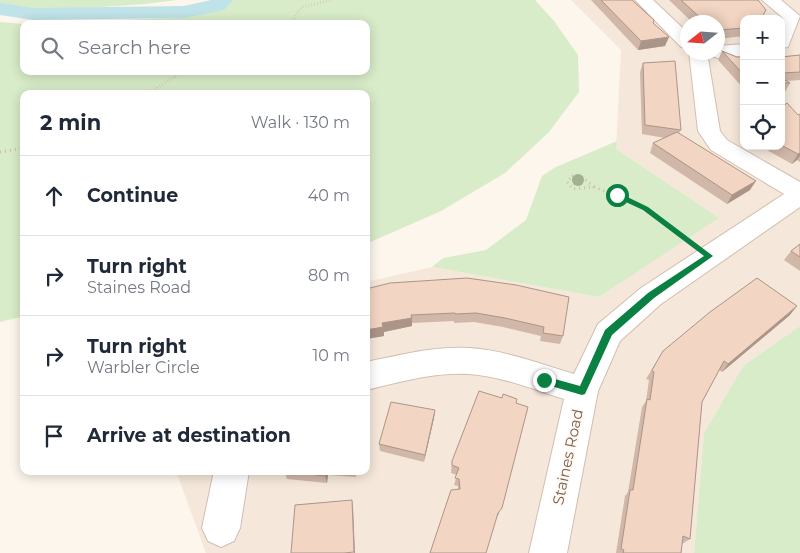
<!DOCTYPE html>
<meta charset="utf-8">
<style>
body{margin:0;font-family:Montserrat,sans-serif;background:#f6f6f7;color:#1f2937}
.controls{position:absolute;right:15px;top:15px;display:grid;overflow:hidden;border-radius:10px;box-shadow:0 2px 12px #0003}
.controls button{width:45px;height:45px;display:grid;place-items:center;padding:0;border:0;border-bottom:1px solid #e0e1e3;background:#fff;color:#1f2937;font:25px sans-serif}
.compass{position:absolute;left:680px;top:15px;width:45px;height:45px;border-radius:50%;background:#fff;box-shadow:0 2px 12px #0003;rotate:253deg}
.stop{position:absolute;width:15px;height:15px;margin:-11px;border:4px solid #0b8043;border-radius:50%;background:#fff}
.stop.end{background:#0b8043;border-color:#fff;box-shadow:0 1px 5px #0008}
.list{margin:0;padding:0;list-style:none}
h2{display:flex;justify-content:space-between;align-items:center;height:65px;margin:0;padding:0 20px;font-size:21px}
h2 small{font-size:16px;font-weight:400;color:#747a83}
.list li{display:grid;grid-template-columns:32px 1fr auto;gap:15px;align-items:center;box-sizing:border-box;height:80px;padding:0 20px;border-top:1px solid #e0e1e3}
.list b{display:block;font-size:19px;white-space:nowrap}
.list p{margin:0;font-size:16px;white-space:nowrap;color:#747a83}
.list em{font-size:16px;font-style:normal;color:#747a83}
.icon{flex:none;width:28px;height:28px;fill:none;stroke:currentColor;stroke-width:2;stroke-linecap:round;stroke-linejoin:round}
.map{position:relative;flex:none;width:800px;height:553px;overflow:hidden}
.search{position:absolute;background:#fff;box-shadow:0 2px 12px #0003;left:20px;top:20px;width:350px;height:55px;display:flex;align-items:center;gap:12px;box-sizing:border-box;padding:0 18px;border-radius:10px;color:#747a83;font-size:19px}
.panel{position:absolute;background:#fff;box-shadow:0 2px 12px #0003;left:20px;top:90px;width:350px;height:385px;border-radius:10px}
.map>svg:first-child{display:block}
.residential{fill:#f5e8da;fill-rule:evenodd}
.green{fill:#d8ecc9}
.lines{fill:none;stroke-linecap:round;stroke-linejoin:round}
.river{fill:#bfe3e8;fill-rule:evenodd}
.minor-casing{stroke:#d1beb0;stroke-width:2}
.path-far1{stroke:#d9b8a5;stroke-width:2.5;stroke-dasharray:0.5 2.5;stroke-linecap:butt}
.path{stroke:#d9b8a5;stroke-width:3;stroke-dasharray:1 4;stroke-linecap:butt}
.minor{fill:#fff;fill-rule:evenodd}
.tree{fill:#a0b28e}
.wall{fill:#d1b7a8}
.shaded-wall{fill:#aa9588}
.building{fill:#f3d5c3;stroke:#aa9588}
.route{fill:#0b8043}
.labels{text-anchor:middle;stroke-width:4;stroke-linejoin:round;paint-order:stroke}
.street-label{font-size:15px;fill:#7a5c4d;stroke:#fffaf3}
</style>
<div class="map">
<svg width="800" height="553" viewBox="0 0 800 553">
<rect width="100%" height="100%" fill="#fdf6ec"/>
<!-- residential -->
<path class="residential" d="M 571,0 L 800,0 L 800,326 L 743,366 L 704,433 L 694,553 L 206,553 L 176,471 L 366,471 L 366,282 L 432,267 L 599,297 L 718,218 L 616,149 L 621,50 ZM 744,19 L 781,19 L 781,146 L 744,146 ZM 688,22 L 718,22 L 718,52 L 688,52 Z"/>
<!-- green -->
<g class="green">
<path d="M 0,0 L 177,0 L 145,4 L 0,14 Z"/>
<path d="M 217,0 L 535,0 L 554,21 L 578,55 L 579,92 L 549,132 L 505,173 L 441,211 L 366,244 L 366,94 L 24,94 L 24,316 L 0,322 L 0,22 L 24,24 L 24,71 L 366,71 L 366,24 L 31,24 L 173,18 C 190,15 203,10 217,0 Z"/>
<path d="M 617,141 L 616,149 L 719,218 L 599,297 L 432,267 L 443,258 L 486,250 L 526,220 L 542,176 L 556,167 Z"/>
<path d="M 800,326 L 800,553 L 694,553 L 704,433 L 743,366 Z"/>
</g>
<g class="lines">
<!-- river -->
<path class="river" d="M 211,0 L 233,0 L 224,10 L 184,18 L 33,20 L 0,15 L 0,3 L 33,8 L 184,6 Z"/>
<defs>
<g id="minor">
<path d="M 635,0 L 653,0 L 688,33 L 688,48 L 681,47 Z"/>
<path d="M 762,0 L 781,0 L 800,16 L 788,47 L 781,48 L 783,18 Z"/>
<path d="M 744,44 L 744,56 L 718,58 L 711,56 L 709,52 L 718,52 L 718,46 Z"/>
<path d="M 689,52 L 707,52 L 720,131 L 727,140 L 800,182 L 800,207 L 661,304 L 620,341 L 598,391 L 567,553 L 529,553 L 564,399 C 533,389 501,376 468,374 C 434,372 399,382 366,390 L 366,362 C 400,355 435,346 469,348 C 505,350 540,364 574,374 L 598,324 L 641,288 L 784,194 L 711,150 L 698,131 Z"/>
<path d="M 214,471 L 249,471 L 240,528 L 234,541 L 221,547 L 208,541 L 202,528 Z"/>
</g>
</defs>
<!-- minor casing -->
<use href="#minor" class="minor-casing"/>
<!-- path-far1 -->
<g class="path-far1">
<path d="M 291,24 L 298,11 L 303,7 L 331,0"/>
<path d="M 147,94 L 184,71"/>
</g>
<!-- path -->
<g class="path">
<path d="M 0,152 L 24,148"/>
<path d="M 572,176 L 581,176 L 594,187 L 573,189 L 567,182 Z"/>
<path d="M 594,187 L 638,204 L 693,243"/>
</g>
<!-- minor -->
<use href="#minor" class="minor"/>
</g>
<!-- trees -->
<circle class="tree" cx="578" cy="180" r="6"/>
<!-- wall -->
<g class="wall">
<path d="M 591,0 L 632,0 L 653,23 L 665,46 L 638,50 Z"/>
<path d="M 669,0 L 758,0 L 744,19 L 744,36 L 718,39 L 718,22 L 692,22 Z"/>
<path d="M 722,51 L 737,57 L 744,57 L 744,89 L 718,60 Z"/>
<path d="M 800,55 L 800,80 L 787,81 L 790,83 L 785,92 L 781,92 L 781,57 Z"/>
<path d="M 643,63 L 681,130 L 679,133 L 750,190 L 727,204 L 650,153 L 653,143 L 665,138 L 642,134 L 640,72 Z"/>
<path d="M 781,108 L 798,115 L 800,114 L 800,162 L 797,160 L 792,164 L 760,146 L 781,146 Z"/>
<path d="M 800,244 L 800,271 L 784,260 L 791,251 Z"/>
<path d="M 467,278 L 563,336 L 560,344 L 540,341 L 541,336 L 503,327 L 474,322 L 454,323 L 454,321 L 412,323 L 412,326 L 384,332 L 384,336 L 366,339 L 366,289 Z"/>
<path d="M 790,315 L 722,372 L 719,370 L 702,402 L 690,539 L 682,544 L 681,553 L 616,553 L 625,496 L 628,492 L 642,407 L 646,401 L 649,380 L 646,379 L 663,351 Z"/>
<path d="M 516,403 L 499,514 L 496,519 L 458,490 L 458,486 L 454,485 L 457,475 L 451,473 L 452,461 Z"/>
<path d="M 435,410 L 434,418 L 424,462 L 380,451 L 379,444 Z"/>
<path d="M 284,471 L 356,471 L 356,477 L 328,475 L 327,483 L 287,479 Z"/>
</g>
<!-- shaded-wall -->
<g class="shaded-wall">
<path d="M 669,37 L 665,46 L 638,50 L 641,41 Z"/>
<path d="M 800,153 L 800,156 L 797,160 L 792,164 L 798,154 Z"/>
<path d="M 756,181 L 750,190 L 727,204 L 732,195 Z"/>
<path d="M 797,306 L 790,315 L 722,372 L 728,364 Z"/>
<path d="M 412,318 L 412,326 L 384,332 L 384,336 L 366,339 L 366,330 L 382,323 Z"/>
<path d="M 435,410 L 434,418 L 424,462 L 425,455 Z"/>
<path d="M 326,471 L 327,471 L 328,475 L 327,483 L 325,476 Z"/>
<path d="M 352,500 L 353,506 L 355,553 L 354,553 Z"/>
</g>
<!-- building -->
<g class="building">
<path d="M 601,0 L 632,0 L 654,20 L 653,23 L 669,37 L 641,41 Z"/>
<path d="M 681,0 L 758,0 L 766,10 L 761,19 L 744,19 L 744,28 L 718,30 L 718,22 L 705,22 Z"/>
<path d="M 722,51 L 737,57 L 744,57 L 744,75 Z"/>
<path d="M 800,55 L 800,72 L 781,73 L 781,57 Z"/>
<path d="M 675,61 L 681,130 L 645,125 L 643,63 Z"/>
<path d="M 781,78 L 790,83 L 781,83 Z"/>
<path d="M 787,103 L 798,115 L 800,114 L 800,153 L 798,154 L 781,145 L 781,108 Z"/>
<path d="M 677,132 L 756,181 L 732,195 L 653,143 Z"/>
<path d="M 800,244 L 800,257 L 791,251 Z"/>
<path d="M 467,278 L 516,285 L 569,297 L 563,336 L 543,333 L 544,327 L 505,318 L 476,313 L 455,314 L 455,313 L 411,315 L 412,318 L 382,323 L 383,327 L 366,330 L 366,289 L 390,283 Z"/>
<path d="M 757,278 L 797,306 L 728,364 L 724,361 L 702,402 L 690,539 L 683,536 L 681,553 L 623,553 L 624,550 L 621,549 L 630,490 L 633,490 L 647,399 L 650,400 L 654,372 L 652,370 L 663,351 L 710,312 Z"/>
<path d="M 479,391 L 502,398 L 503,394 L 517,399 L 516,403 L 528,407 L 502,508 L 498,513 L 486,553 L 430,553 L 451,490 L 460,489 L 459,479 L 455,478 L 459,468 L 452,465 L 452,461 Z"/>
<path d="M 391,402 L 435,410 L 425,455 L 379,444 Z"/>
<path d="M 284,471 L 326,471 L 325,476 Z"/>
<path d="M 352,500 L 354,552 L 344,553 L 291,553 L 295,505 Z"/>
</g>
<!-- route -->
<path class="route" d="M 617,192 L 648,207 L 713,256 L 654,298 L 612,335 L 585,394 L 582,395 L 544,384 L 539,380 L 544,376 L 580,386 L 605,330 L 648,293 L 704,256 L 643,210 L 615,197 L 615,193 Z"/>
<g class="labels">
<!-- street labels -->
<g class="street-label">
<text transform="translate(568 457) rotate(-78)" y="5">Staines Road</text>
</g>
</g>
</svg>
<div class="controls">
<button>+</button>
<button>−</button>
<button><svg class="icon" aria-label="locate" viewBox="0 0 24 24"><circle cx="12" cy="12" r="6"/><path d="M12 2v4M12 18v4M2 12h4M18 12h4"/></svg></button>
</div>
<svg class="compass" viewBox="-18 -18 36 36"><path d="M0-13l5 13h-10z" fill="#e53935"/><path d="M0 13l5-13h-10z" fill="#747a83"/></svg>
<div class="stop" style="left:617px;top:195px"></div>
<div class="stop end" style="left:544px;top:380px"></div>
<div class="search"><svg class="icon" aria-label="search" viewBox="0 0 24 24"><circle cx="10" cy="10" r="6"/><path d="M15 15l6 6"/></svg>Search here</div>
<section class="panel">
<h2>2 min<small>Walk · 130 m</small></h2>
<ul class="list">
<li><svg class="icon" aria-label="ahead" viewBox="0 0 24 24"><path d="M12 20V5M6 11l6-6 6 6"/></svg><div><b>Continue</b></div><em>40 m</em></li>
<li><svg class="icon" aria-label="right" viewBox="0 0 24 24"><path d="M7 20v-9h11M14 6l5 5-5 5"/></svg><div><b>Turn right</b><p>Staines Road</p></div><em>80 m</em></li>
<li><svg class="icon" aria-label="right" viewBox="0 0 24 24"><path d="M7 20v-9h11M14 6l5 5-5 5"/></svg><div><b>Turn right</b><p>Warbler Circle</p></div><em>10 m</em></li>
<li><svg class="icon" aria-label="arrive" viewBox="0 0 24 24"><path d="M6 21V4h12l-3 4 3 4H6"/></svg><div><b>Arrive at destination</b></div></li>
</ul>
</section>
</div>
